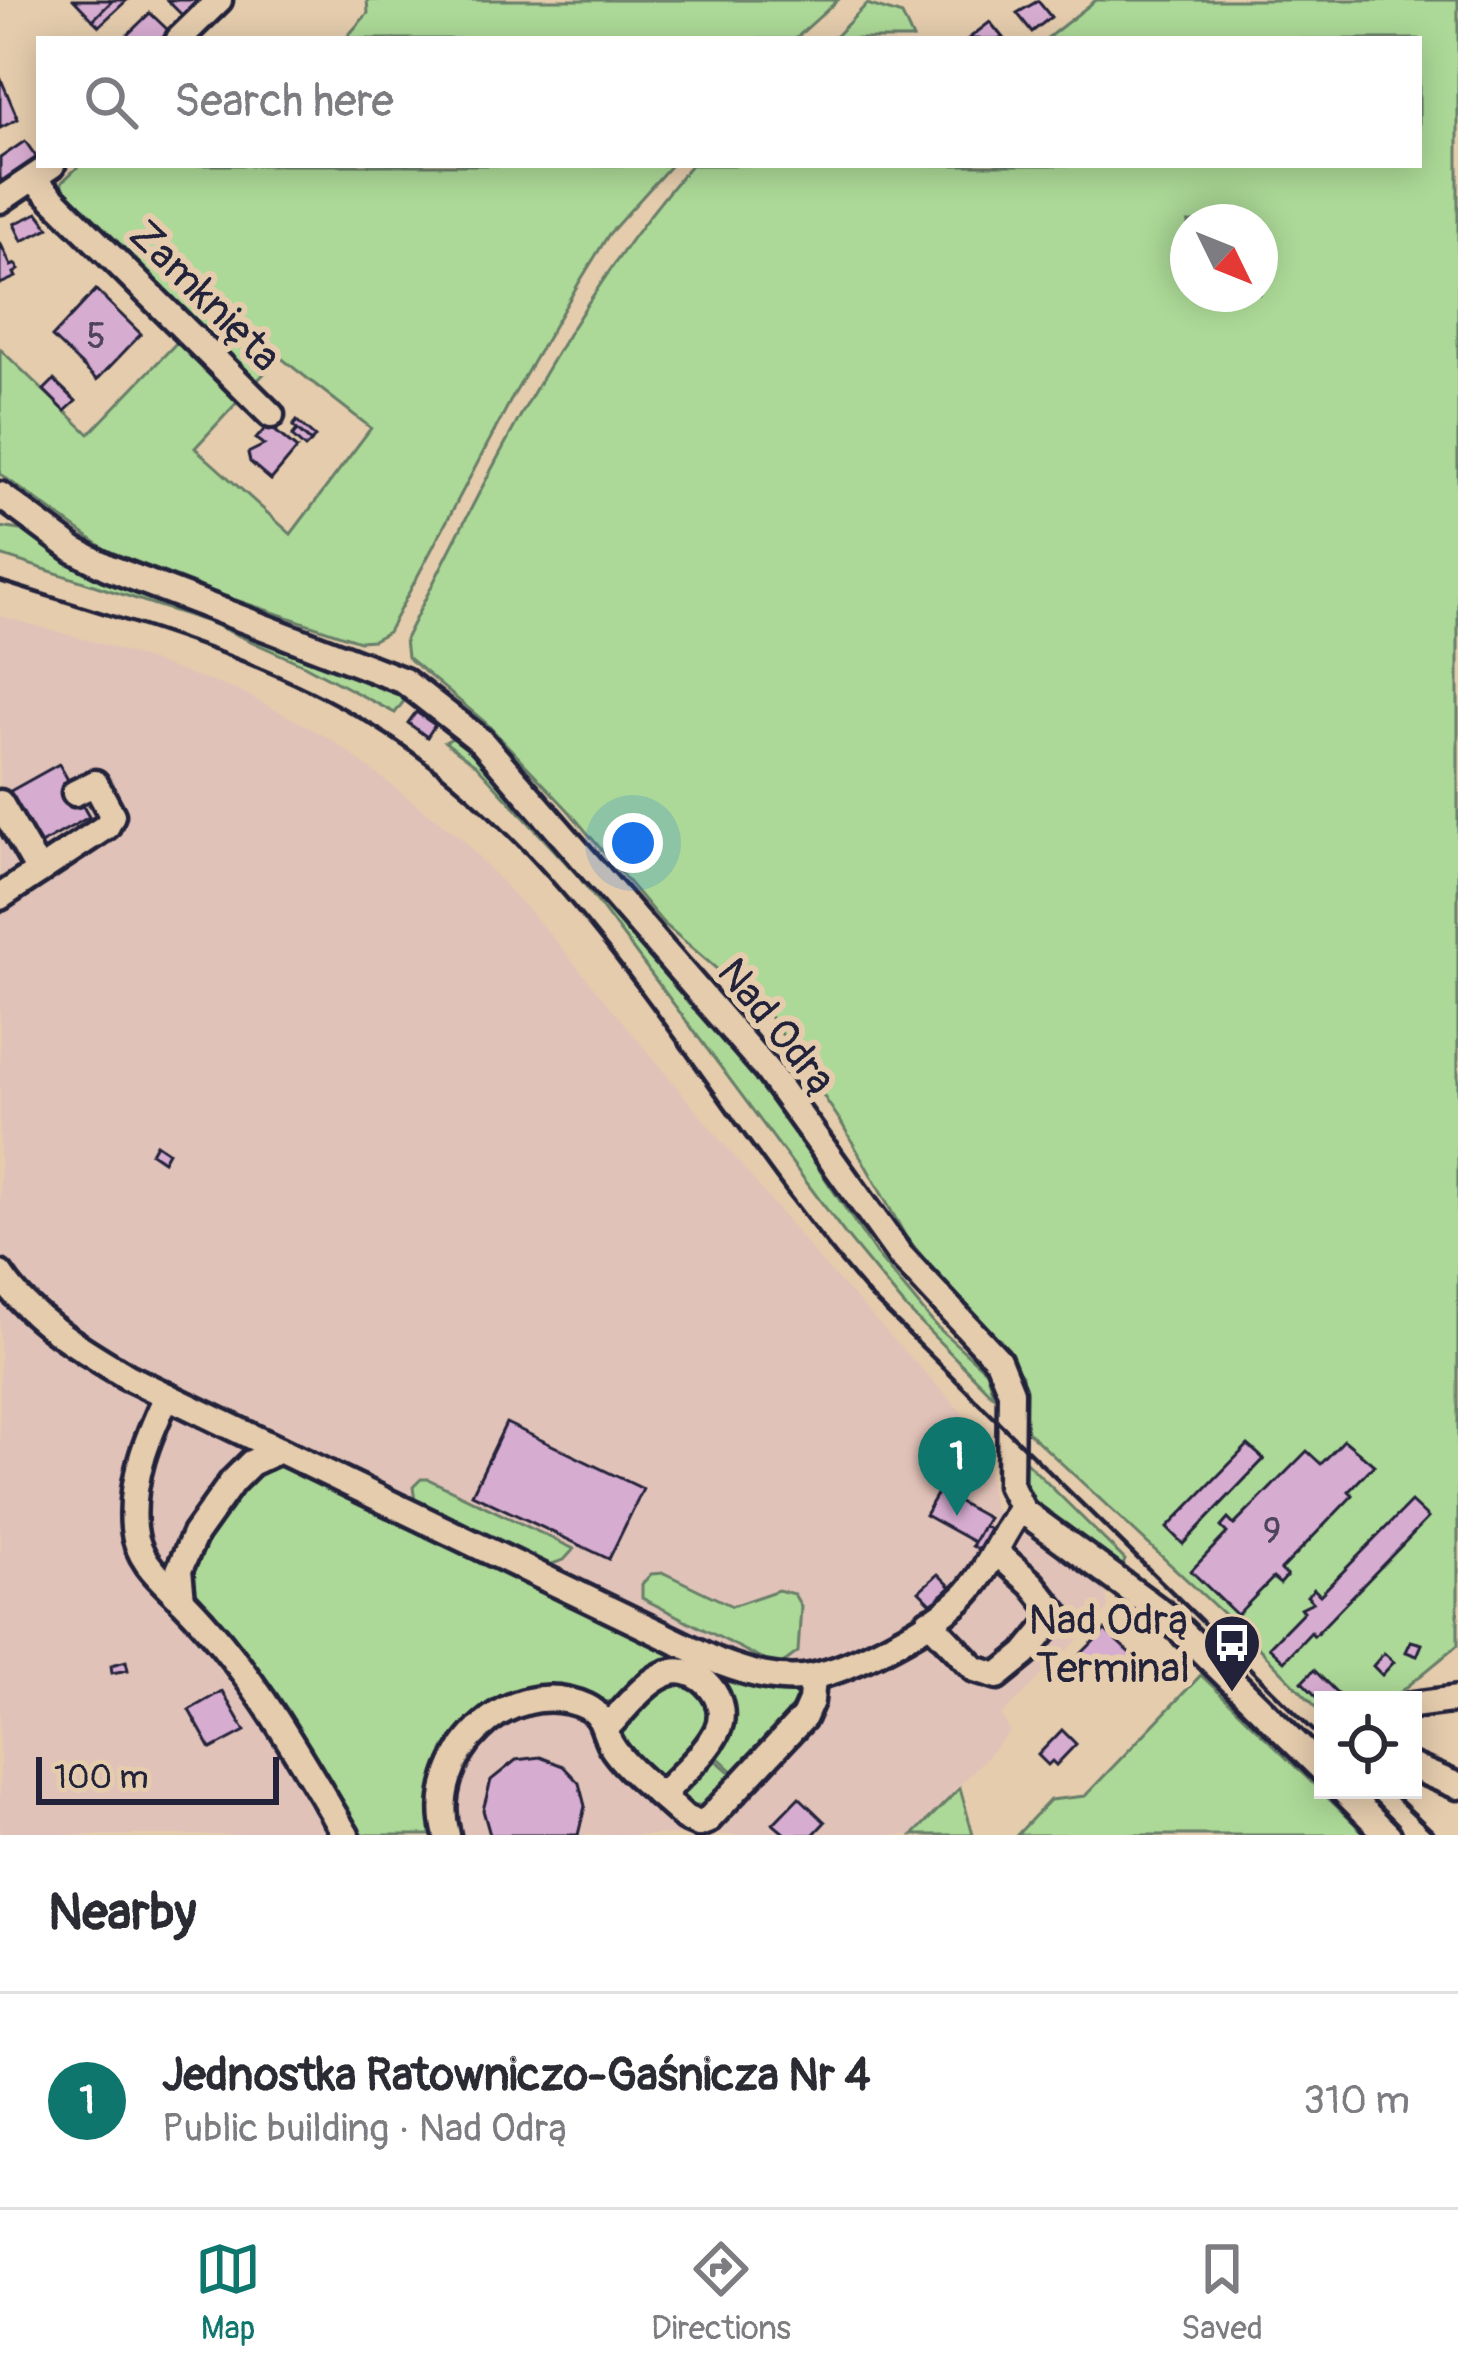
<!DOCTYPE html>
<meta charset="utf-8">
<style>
body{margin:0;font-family:Pangolin,sans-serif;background:#f7f7f7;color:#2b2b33}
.controls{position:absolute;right:36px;bottom:36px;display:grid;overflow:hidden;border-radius:0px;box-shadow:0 6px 30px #0003}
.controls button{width:108px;height:108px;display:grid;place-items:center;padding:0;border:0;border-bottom:3px solid #e1e1e2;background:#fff;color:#2b2b33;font:60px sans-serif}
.compass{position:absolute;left:1170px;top:204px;width:108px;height:108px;border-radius:50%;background:#fff;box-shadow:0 6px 30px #0003;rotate:133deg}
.scale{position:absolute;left:36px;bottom:30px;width:243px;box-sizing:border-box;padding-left:12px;border:6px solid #22223b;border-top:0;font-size:33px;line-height:42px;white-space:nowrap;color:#22223b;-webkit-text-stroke:9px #e5ccad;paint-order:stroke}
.you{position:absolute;left:633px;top:843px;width:42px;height:42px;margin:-30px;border:9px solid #fff;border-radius:50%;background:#1a73e8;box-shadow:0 0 0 18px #1a73e833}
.badge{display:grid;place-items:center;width:78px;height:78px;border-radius:50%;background:#0f766e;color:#fff;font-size:39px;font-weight:700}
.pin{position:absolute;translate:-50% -99px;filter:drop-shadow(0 3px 6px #0008)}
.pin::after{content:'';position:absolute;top:63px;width:42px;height:36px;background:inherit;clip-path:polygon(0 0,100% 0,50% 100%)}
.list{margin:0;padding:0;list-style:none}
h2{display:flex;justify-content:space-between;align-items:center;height:156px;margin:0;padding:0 48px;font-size:51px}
h2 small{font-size:39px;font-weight:400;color:#7c7c81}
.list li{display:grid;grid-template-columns:78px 1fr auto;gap:36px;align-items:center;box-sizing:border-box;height:216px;padding:0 48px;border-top:3px solid #e1e1e2}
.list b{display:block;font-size:45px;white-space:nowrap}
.list p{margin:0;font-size:39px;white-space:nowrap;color:#7c7c81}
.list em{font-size:39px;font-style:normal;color:#7c7c81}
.icon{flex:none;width:66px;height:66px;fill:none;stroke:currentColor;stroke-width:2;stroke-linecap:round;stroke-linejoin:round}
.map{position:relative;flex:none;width:1458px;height:1835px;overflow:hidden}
.search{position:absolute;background:#fff;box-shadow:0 6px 30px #0003;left:36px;right:36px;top:36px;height:132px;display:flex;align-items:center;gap:30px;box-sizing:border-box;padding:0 42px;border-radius:0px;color:#7c7c81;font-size:45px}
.sheet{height:372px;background:#fff}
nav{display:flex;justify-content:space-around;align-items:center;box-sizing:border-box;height:168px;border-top:3px solid #e1e1e2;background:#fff;font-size:33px;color:#7c7c81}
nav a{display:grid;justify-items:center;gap:6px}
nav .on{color:#0f766e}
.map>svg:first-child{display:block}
.built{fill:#e1c2b8}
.green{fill:#acd997;stroke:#677e69;stroke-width:3;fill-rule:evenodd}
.building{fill:#d7acd1;stroke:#22223b;stroke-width:3}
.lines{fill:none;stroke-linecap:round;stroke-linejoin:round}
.minor-casing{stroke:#22223b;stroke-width:33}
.minor{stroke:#e5ccad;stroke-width:24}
.rail{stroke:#22223b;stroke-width:4.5}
.labels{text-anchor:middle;stroke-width:12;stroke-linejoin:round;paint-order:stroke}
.number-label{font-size:36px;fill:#4f4460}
.street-label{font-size:42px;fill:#22223b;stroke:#e5ccad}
.poi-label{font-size:42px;fill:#22223b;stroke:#e5ccad;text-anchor:end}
</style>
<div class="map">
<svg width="1458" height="1835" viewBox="0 0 1458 1835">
<rect width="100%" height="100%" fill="#e5ccad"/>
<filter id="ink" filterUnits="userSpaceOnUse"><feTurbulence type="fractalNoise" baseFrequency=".00833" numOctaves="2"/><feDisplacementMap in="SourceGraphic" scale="24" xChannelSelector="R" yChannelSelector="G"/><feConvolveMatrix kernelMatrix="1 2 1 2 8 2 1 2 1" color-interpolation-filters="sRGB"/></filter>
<g filter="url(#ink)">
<!-- built -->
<path class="built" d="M 0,616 L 102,644 L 244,693 L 329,738 L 461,838 L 550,934 L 824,1265 L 983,1435 L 994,1509 L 1106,1591 L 1108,1610 L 1002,1715 L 1010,1732 L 913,1835 L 0,1835 Z"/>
<!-- green -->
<g class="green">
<path d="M 367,0 L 838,0 L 795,39 L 345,39 L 368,13 Z"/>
<path d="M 1096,0 L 1458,0 L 1458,1645 L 1391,1700 L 1323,1700 L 1323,1714 L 1246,1635 L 1027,1431 L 1022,1375 L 906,1237 L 841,1122 L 767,1012 L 663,923 L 568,810 L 486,723 L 407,657 L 405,639 C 488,475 569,305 691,165 L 1419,165 L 1419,39 L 1046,39 ZM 1188,222 L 1260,222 L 1260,294 L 1188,294 Z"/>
<path d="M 867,4 L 902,15 L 913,39 L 833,39 Z"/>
<path d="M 671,165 L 609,234 L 580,281 L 512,398 L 388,632 L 373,640 L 359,641 L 230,598 L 106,550 L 0,474 L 0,349 L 89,434 L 184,335 L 243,396 L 195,448 L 291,534 L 371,428 L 280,357 L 253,385 L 61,196 L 62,182 L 80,165 Z"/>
<path d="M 0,527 L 27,531 L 74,562 L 407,697 L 395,713 L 304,665 L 208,622 L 0,555 Z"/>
<path d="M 458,735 L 515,788 L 695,1001 L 773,1101 L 876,1254 L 935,1325 L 986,1371 L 994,1397 L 906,1308 L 845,1234 L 579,877 L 476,765 L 445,742 Z"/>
<path d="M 1020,1456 L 1125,1560 L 1122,1568 L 1028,1503 L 1019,1483 Z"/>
<path d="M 292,1463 L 569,1603 L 793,1686 L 798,1701 L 788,1711 L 790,1714 L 735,1773 L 710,1750 L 723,1736 L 702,1671 L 613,1703 L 571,1695 L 483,1715 L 438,1835 L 355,1835 L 261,1677 L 185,1588 L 207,1524 L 256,1473 Z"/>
<path d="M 421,1479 L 428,1479 L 574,1549 L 564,1560 L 549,1565 L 415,1501 L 413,1487 Z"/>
<path d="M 664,1573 L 732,1606 L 778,1590 L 794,1594 L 801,1606 L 798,1652 L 783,1663 L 772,1664 L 642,1598 L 642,1584 L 651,1574 Z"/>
<path d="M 1201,1675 L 1366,1835 L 1017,1835 L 1050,1800 L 1085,1796 Z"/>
<path d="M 689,1681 L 710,1699 L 710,1726 L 664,1779 L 656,1777 L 620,1744 L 618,1732 L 658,1685 Z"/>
<path d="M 708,1753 L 733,1775 L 707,1804 L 688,1807 L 679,1797 L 679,1789 Z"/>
<path d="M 960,1788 L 973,1835 L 913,1835 Z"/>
</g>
<!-- building -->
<g class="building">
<path d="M 74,0 L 109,0 L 112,2 L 93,20 Z"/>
<path d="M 113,0 L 127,0 L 99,26 L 93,20 Z"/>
<path d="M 167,0 L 201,0 L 184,17 Z"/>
<path d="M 1038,1 L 1051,17 L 1032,32 L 1017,13 Z"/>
<path d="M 150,13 L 169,31 L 161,39 L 123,39 Z"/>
<path d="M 990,22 L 1004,39 L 968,39 Z"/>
<path d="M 0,77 L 18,119 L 0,128 Z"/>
<path d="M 25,141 L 39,161 L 5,186 L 0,178 L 0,158 Z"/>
<path d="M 38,213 L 49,228 L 22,241 L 14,224 Z"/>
<path d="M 0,242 L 11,266 L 16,264 L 19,270 L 14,273 L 16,277 L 0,284 Z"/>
<path d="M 96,290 L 141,334 L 97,380 L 52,337 Z"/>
<path d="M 54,380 L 76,401 L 65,411 L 44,390 Z"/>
<path d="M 297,421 L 315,437 L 311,442 L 293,426 Z"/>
<path d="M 268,425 L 297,449 L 271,480 L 250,462 L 248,453 L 264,445 L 256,439 Z"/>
<path d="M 297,430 L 311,442 L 305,448 L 292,436 Z"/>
<path d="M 416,712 L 435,725 L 427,737 L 408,723 Z"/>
<path d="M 59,764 L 89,817 L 35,847 L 5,794 Z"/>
<path d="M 156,1144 L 168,1152 L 163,1161 L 151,1153 Z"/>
<path d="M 506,1423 L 643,1489 L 609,1559 L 472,1494 Z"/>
<path d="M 1344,1440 L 1374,1465 L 1349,1491 L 1353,1495 L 1281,1570 L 1287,1576 L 1280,1584 L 1273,1578 L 1237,1615 L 1191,1571 L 1227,1533 L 1221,1527 L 1228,1519 L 1234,1525 L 1307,1451 L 1321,1464 Z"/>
<path d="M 1248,1445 L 1264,1459 L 1183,1544 L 1167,1528 Z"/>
<path d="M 939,1491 L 988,1518 L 974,1542 L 925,1515 Z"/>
<path d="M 1411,1502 L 1428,1518 L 1314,1636 L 1311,1632 L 1284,1661 L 1269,1647 L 1304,1611 L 1301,1608 L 1313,1602 L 1307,1596 L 1314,1589 L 1320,1595 Z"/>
<path d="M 983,1526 L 993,1531 L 981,1551 L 972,1546 Z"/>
<path d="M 938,1574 L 951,1587 L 932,1604 L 919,1591 Z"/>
<path d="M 1105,1630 L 1134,1657 L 1113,1679 L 1079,1656 Z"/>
<path d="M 1411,1641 L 1422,1644 L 1417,1656 L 1406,1652 Z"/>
<path d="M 1384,1653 L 1394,1662 L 1382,1675 L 1373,1666 Z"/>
<path d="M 126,1661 L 128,1670 L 112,1673 L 111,1665 Z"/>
<path d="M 1314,1670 L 1344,1700 L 1323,1703 L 1302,1682 Z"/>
<path d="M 222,1691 L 245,1731 L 211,1749 L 189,1710 Z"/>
<path d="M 1062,1730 L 1076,1744 L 1056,1765 L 1052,1761 L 1048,1765 L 1038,1755 Z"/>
<path d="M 540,1757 L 563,1766 L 579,1783 L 585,1806 L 578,1835 L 490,1835 L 483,1810 L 491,1780 L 516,1760 Z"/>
<path d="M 799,1797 L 825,1822 L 813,1835 L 786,1835 L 773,1824 Z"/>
</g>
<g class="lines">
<defs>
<g id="minor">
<path d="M 179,39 L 219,0"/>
<path d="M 34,180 L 271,415"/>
<path d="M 0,200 L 52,165"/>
<path d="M 0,495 L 74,550 L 107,567 L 404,681 L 481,741 L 767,1070 L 900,1255 L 998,1360 L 1011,1392 L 1010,1485 L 1023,1511 L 1165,1615 L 1323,1770"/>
<path d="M 0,803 L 39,871 L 0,897"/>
<path d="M 39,871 L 107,826 L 112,815 L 95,783 L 75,793"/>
<path d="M 0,1274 C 30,1320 82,1349 128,1377 L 719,1662 C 748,1673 779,1682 810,1677 C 851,1670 937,1624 966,1594 C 989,1569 1001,1535 1021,1508"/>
<path d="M 167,1396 C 147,1439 130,1479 134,1528 C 137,1561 162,1580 184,1602 C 251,1670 297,1753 346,1835"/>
<path d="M 182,1600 L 179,1570 L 195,1534 L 232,1482 L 251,1463 L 279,1450"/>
<path d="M 929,1621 L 975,1669 L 998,1676 L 1025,1654 L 1057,1615 L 1032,1584 L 996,1552"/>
<path d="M 1413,1705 L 1458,1699"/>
<path d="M 605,1729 C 623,1712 644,1681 668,1673 C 700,1663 732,1701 717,1731 C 706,1754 679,1776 662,1795"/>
<path d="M 1413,1767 L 1458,1786"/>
<path d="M 1343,1790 L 1388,1835"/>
<path d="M 699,1824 L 707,1821 L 804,1717 L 811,1701 L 813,1677"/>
<path d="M 447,1835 C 425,1758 508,1671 587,1707 C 604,1715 603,1731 611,1745 C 625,1769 664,1797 685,1818 L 699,1824"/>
</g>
</defs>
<!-- minor casing -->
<use href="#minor" class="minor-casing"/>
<!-- minor -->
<use href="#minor" class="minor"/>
<!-- rail -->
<g class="rail">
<path d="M 0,581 C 126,621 258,655 372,725 C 587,858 706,1110 870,1296 L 1323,1740"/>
<path d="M 1389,1790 L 1436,1835"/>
</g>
</g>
</g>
<!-- icons -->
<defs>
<symbol id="bus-pin" viewBox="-11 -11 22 30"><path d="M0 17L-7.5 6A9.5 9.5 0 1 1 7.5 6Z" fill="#22223b" stroke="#e5ccad"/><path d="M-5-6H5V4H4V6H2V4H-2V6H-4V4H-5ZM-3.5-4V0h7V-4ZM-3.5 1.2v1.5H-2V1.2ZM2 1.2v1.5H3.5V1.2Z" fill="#fff"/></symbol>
</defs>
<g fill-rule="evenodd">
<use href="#bus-pin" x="1199" y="1610" width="66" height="90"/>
</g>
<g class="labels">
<!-- number labels -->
<g class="number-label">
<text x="96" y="348">5</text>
<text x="1272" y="1543">9</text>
</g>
<!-- street labels -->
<g class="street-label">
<text transform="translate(206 295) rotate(45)" y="15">Zamknięta</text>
<text transform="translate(778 1026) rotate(51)" y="15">Nad Odrą</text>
</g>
<!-- poi labels -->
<g class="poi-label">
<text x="1190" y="1634">Nad Odrą<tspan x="1190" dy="48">Terminal</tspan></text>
</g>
</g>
</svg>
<div class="controls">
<button><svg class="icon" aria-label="locate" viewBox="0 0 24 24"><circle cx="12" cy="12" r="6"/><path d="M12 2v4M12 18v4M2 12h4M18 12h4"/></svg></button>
</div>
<svg class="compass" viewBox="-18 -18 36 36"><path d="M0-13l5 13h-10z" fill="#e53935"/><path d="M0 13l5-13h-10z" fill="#7c7c81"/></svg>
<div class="scale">100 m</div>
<div class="you"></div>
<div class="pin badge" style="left:957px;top:1516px">1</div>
<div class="search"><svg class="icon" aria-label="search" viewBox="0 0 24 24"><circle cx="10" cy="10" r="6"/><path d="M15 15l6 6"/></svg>Search here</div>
</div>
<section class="sheet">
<h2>Nearby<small></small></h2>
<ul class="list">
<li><span class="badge">1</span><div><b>Jednostka Ratowniczo-Gaśnicza Nr 4</b><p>Public building · Nad Odrą</p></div><em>310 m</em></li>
</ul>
</section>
<nav>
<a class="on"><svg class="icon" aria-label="map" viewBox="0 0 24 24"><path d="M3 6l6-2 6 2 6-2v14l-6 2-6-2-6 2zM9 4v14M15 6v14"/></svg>Map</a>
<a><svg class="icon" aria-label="directions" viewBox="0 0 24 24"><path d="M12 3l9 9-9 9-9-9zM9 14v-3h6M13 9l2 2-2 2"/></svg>Directions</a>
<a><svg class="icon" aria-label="saved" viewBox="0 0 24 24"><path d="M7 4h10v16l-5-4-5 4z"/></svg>Saved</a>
</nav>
